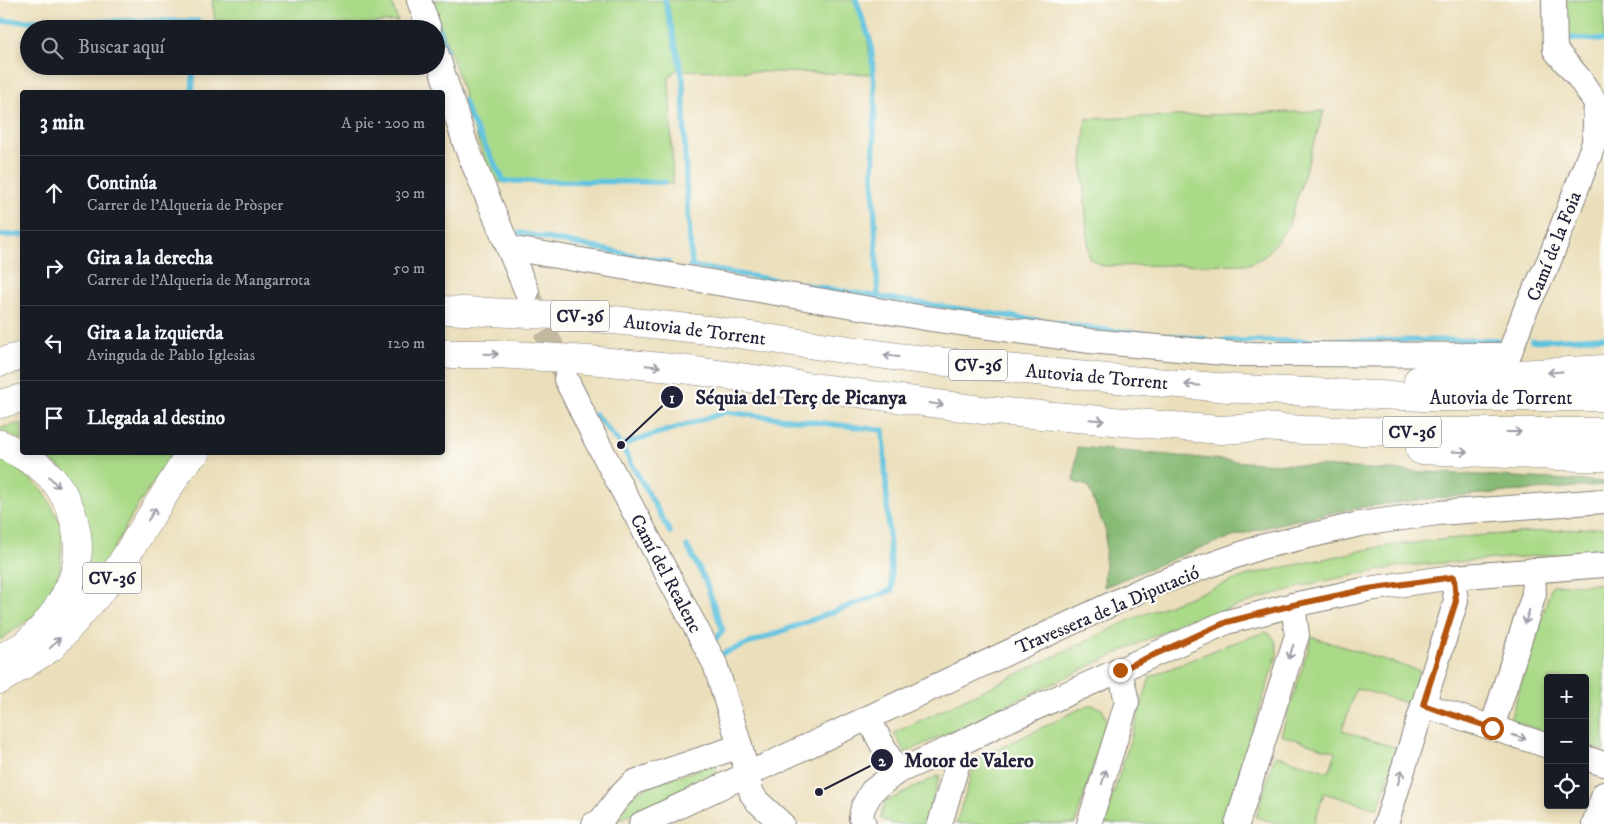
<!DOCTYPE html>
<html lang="es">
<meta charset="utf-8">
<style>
body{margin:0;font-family:"IM FELL DW Pica",serif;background:#242831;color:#f1f3f6}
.controls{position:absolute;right:15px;bottom:15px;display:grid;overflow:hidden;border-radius:5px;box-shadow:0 2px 8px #0003}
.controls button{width:45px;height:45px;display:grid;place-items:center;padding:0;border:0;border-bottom:1px solid #363941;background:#171b24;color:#f1f3f6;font:25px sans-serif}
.stop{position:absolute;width:15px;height:15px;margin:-11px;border:4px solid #b45309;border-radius:50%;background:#fff}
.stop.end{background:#b45309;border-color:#fff;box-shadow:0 1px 5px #0008}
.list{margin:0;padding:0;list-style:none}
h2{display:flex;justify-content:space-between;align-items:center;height:65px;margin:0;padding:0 20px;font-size:21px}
h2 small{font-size:16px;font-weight:400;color:#9ea1a6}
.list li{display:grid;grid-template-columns:32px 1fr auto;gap:15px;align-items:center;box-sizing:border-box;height:75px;padding:0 20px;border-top:1px solid #363941}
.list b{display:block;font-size:19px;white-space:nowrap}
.list p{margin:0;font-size:16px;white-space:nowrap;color:#9ea1a6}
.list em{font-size:16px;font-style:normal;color:#9ea1a6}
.icon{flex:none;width:28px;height:28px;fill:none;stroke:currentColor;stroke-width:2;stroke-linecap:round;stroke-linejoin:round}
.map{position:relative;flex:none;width:1604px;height:824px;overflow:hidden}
.search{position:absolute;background:#171b24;box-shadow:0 2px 8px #0003;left:20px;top:20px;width:425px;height:55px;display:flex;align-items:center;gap:12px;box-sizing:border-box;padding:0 18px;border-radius:28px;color:#9ea1a6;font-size:19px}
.panel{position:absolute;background:#171b24;box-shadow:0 2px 8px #0003;left:20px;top:90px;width:425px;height:365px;border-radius:5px}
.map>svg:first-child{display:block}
.green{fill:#aada88;stroke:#667e62}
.forest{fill:#87ba74;stroke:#546e58}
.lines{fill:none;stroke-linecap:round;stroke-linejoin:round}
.stream{stroke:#60c2de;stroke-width:5.5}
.minor-tunnel{stroke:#c3b9a1;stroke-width:24;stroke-dasharray:24 12;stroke-linecap:butt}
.minor-casing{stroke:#86807b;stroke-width:26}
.highway-casing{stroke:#86807b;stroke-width:29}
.minor{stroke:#fff;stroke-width:24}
.highway{stroke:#fff;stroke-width:28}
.oneway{stroke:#9c9ca7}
.route{stroke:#b45309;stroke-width:6}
.labels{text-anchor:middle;stroke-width:4.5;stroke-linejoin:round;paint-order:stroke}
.shield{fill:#fdfcf7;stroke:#646373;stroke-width:1}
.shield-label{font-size:18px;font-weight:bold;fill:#22223b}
.street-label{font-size:19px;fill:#22223b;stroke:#fdfcf7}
.leader{fill:none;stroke:#22223b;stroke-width:2}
.callout-dot{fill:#22223b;stroke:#fdfcf7;stroke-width:2}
.mark-label{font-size:15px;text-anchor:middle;font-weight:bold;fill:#fff}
.callout-label{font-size:20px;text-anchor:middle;font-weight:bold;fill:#22223b;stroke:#fdfcf7;stroke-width:4.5;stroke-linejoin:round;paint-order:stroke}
</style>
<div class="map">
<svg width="1604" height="824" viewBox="0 0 1604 824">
<rect width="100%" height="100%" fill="#fdfcf7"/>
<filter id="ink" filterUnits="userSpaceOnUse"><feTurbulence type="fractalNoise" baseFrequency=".02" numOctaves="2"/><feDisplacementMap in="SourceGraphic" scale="10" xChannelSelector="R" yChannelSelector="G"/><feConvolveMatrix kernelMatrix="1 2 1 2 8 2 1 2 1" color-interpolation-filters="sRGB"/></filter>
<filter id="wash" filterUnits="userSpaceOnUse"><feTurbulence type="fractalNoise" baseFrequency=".0096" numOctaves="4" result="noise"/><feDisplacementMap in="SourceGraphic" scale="20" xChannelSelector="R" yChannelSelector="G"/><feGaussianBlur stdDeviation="1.12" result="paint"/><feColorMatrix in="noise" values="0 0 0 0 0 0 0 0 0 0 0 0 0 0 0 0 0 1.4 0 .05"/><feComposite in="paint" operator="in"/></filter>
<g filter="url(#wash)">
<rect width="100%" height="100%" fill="#ebdfbb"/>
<!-- green -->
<g class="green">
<path d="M 212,0 L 391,0 L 398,21 L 359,24 L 236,22 L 215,20 Z"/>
<path d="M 431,0 L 855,0 L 866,28 L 872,74 L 676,70 L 669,77 L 673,184 L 495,182 L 479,145 L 455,65 Z"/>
<path d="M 1562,0 L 1604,0 L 1604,39 L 1561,37 Z"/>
<path d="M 1324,111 L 1288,227 L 1265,256 L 1249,264 L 1103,266 L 1089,258 L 1082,162 L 1086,119 Z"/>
<path d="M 22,423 L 22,441 L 0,430 L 0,428 Z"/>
<path d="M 39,453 L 173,453 L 136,508 L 94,585 L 75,600 L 85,513 L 63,469 Z"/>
<path d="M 0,459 L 7,461 L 43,490 L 63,528 L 60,570 L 40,611 L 0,640 Z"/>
<path d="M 1604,527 L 1604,551 L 1402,566 L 1318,582 L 1267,596 L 1171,628 L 905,753 L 894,733 L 1132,619 L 1248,575 L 1379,547 L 1474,536 Z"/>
<path d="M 1604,584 L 1604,751 L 1585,745 L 1585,678 L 1548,678 L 1548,733 L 1510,720 L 1552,585 Z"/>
<path d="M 1265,632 C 1275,634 1277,645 1277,654 L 1223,824 L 1104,824 L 1150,677 L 1222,647 Z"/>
<path d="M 1312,637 L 1420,671 L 1410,704 L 1356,688 L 1342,731 L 1397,748 L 1378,809 L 1324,793 L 1314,824 L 1280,824 L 1256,817 L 1275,755 L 1329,772 L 1336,752 L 1281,735 Z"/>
<path d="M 1088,705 L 1093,705 L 1102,709 L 1107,721 L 1075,824 L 956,824 L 976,760 Z"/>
<path d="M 714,764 L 719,776 L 616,821 L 633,795 L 649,786 Z"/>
<path d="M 940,775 L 925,824 L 892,824 L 880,818 L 885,802 Z"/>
</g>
<!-- forest -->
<path class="forest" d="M 1077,447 L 1245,462 L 1604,482 L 1604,485 C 1488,494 1369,498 1256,530 C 1204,544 1154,567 1104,587 L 1106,532 L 1088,486 L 1074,482 Z"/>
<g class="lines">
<!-- stream -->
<g class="stream">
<path d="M 665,0 L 683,79 L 686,182 L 692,266"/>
<path d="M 856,0 L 871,43 L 875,103 L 873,172 L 878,297"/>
<path d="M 0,21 L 198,21"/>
<path d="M 438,26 L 446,50"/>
<path d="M 1564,35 L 1564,38 L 1604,40"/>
<path d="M 192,92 L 194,66"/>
<path d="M 464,101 L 468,114 L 504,181 L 665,182"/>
<path d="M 520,233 L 668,262"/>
<path d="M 0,235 L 22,235"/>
<path d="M 690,266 L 878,297 L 1104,330 L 1205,339"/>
<path d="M 1222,341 L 1497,340"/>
<path d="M 1532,341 L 1604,337"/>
<path d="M 595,414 L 621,445 L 670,532"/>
<path d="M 621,445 L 726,412 L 883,430 L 892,590 L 718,655"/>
<path d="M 687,546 L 705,580 L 723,631 L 713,641 L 714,645"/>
</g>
</g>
</g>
<g filter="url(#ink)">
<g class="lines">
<!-- minor-tunnel -->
<path class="minor-tunnel" d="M 530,298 L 564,373"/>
<defs>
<g id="minor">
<path d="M 419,0 L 429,29"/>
<path d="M 436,52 L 466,146 L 527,292"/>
<path d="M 509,248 L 925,318 L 1090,341 L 1235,354 L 1509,355 L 1525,311 L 1549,261 L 1594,143 L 1596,103 L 1579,78 L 1555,50 L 1554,0"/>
<path d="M 566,379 L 595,438 L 715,664 L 740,746 L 752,794 L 757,801 L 782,824"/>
<path d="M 1423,705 L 1548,746"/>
<path d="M 868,718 L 897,772"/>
<path d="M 1492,728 L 1534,594 L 1533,570"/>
<path d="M 1585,758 L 1604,764"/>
<path d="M 594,824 L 600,822 L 618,798 L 634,782 L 740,746"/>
<path d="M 641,824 L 1150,586 L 1261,547 L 1360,524 L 1438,513 L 1604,501"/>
<path d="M 864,824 L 861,818 L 863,807 L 872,791 L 897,772 L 953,747 L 997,725 L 1227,622 L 1293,605 L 1368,589 L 1453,577 L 1604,565"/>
<path d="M 940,824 L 958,762 L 953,747"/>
<path d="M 1089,824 L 1127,702 L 1120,670"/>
<path d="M 1237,824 L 1297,635 L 1293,605"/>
<path d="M 1386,824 L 1456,601 L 1453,577"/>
<path d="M 1594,824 L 1604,794"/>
</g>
<g id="highway">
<path d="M 442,310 L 577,316 L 717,331 L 906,358 L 1117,379 L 1241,389 L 1423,397 L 1604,397"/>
<path d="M 442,354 L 497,354 L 589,360 L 682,369 L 982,410 L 1221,430 L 1264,427 L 1303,430 L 1414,432 L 1604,432"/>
<path d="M 0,362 L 22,356"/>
<path d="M 1418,380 L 1604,369"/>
<path d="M 0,404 L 22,398"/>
<path d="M 0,444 C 21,454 42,465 56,483 C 73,506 82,538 76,567 C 70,595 46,628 24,645 C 17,650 8,654 0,658"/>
<path d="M 1420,450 L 1580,457 L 1604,457"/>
<path d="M 0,680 L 52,647 L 112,578 L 183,465 L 196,452"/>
</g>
</defs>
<!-- minor casing -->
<use href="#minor" class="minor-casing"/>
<!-- highway casing -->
<use href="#highway" class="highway-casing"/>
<!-- minor -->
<use href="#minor" class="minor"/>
<!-- highway -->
<use href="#highway" class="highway"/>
</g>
<!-- one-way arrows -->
<defs><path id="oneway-shaft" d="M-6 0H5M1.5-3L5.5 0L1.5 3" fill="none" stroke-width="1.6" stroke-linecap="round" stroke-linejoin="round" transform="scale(1.25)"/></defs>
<g class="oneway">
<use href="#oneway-shaft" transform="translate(491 354) rotate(1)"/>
<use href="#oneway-shaft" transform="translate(891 356) rotate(-172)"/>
<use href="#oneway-shaft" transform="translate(653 366) rotate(6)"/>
<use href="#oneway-shaft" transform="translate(1555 372) rotate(176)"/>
<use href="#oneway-shaft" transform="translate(1192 385) rotate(-176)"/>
<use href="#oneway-shaft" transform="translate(936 404) rotate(8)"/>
<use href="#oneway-shaft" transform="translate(1097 420) rotate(5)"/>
<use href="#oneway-shaft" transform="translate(1514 432)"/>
<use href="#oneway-shaft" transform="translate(1460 452) rotate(3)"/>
<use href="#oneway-shaft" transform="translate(54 482) rotate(48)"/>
<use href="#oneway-shaft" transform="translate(152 514) rotate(-58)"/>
<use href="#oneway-shaft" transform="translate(1527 617) rotate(108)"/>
<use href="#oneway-shaft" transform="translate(55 643) rotate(-46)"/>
<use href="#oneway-shaft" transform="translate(1291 652) rotate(108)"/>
<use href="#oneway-shaft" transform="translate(1519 737) rotate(18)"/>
<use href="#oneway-shaft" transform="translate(1104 777) rotate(-73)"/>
<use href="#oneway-shaft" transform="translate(1400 777) rotate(-73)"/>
</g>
</g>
<g class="lines" filter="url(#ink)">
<!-- route -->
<path class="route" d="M 1120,670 L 1227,622 L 1293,605 L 1368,589 L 1454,577 L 1456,601 L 1423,705 L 1492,728"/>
</g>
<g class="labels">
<!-- shield labels -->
<g class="shield">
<rect x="551" y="300.5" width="58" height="31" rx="4"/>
<rect x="949" y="349.5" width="58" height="31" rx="4"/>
<rect x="1383" y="416.5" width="58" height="31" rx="4"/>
<rect x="83" y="562.5" width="58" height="31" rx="4"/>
</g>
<g class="shield-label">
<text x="580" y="322">CV-36</text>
<text x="978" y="371">CV-36</text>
<text x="1412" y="438">CV-36</text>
<text x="112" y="584">CV-36</text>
</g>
<!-- street labels -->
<g class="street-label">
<text transform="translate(1553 246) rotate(-68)" y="7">Camí de la Foia</text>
<text transform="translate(695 329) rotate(7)" y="7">Autovia de Torrent</text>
<text transform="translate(1097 376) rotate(5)" y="7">Autovia de Torrent</text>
<text x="1501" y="404">Autovia de Torrent</text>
<text transform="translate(667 573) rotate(62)" y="7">Camí del Realenc</text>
<text transform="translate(1107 609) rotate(-23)" y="7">Travessera de la Diputació</text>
</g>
</g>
<!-- callouts -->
<path class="leader" d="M621 445L672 397M819 792L882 760"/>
<g class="callout-dot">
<circle cx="621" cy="445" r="5"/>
<circle cx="819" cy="792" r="5"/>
<circle cx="672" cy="397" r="12"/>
<circle cx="882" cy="760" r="12"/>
</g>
<g class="mark-label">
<text x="672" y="403">1</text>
<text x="882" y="766">2</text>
</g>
<g class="callout-label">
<text x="801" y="404">Séquia del Terç de Picanya</text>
<text x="969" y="767">Motor de Valero</text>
</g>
</svg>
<div class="controls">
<button>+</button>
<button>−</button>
<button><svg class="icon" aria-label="locate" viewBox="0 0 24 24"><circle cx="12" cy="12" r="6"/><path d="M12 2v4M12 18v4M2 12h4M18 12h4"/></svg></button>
</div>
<div class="stop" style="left:1492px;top:728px"></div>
<div class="stop end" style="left:1120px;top:670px"></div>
<div class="search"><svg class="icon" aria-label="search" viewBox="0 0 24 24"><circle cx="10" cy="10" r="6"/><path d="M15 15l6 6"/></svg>Buscar aquí</div>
<section class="panel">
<h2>3 min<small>A pie · 200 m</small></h2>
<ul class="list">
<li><svg class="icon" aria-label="ahead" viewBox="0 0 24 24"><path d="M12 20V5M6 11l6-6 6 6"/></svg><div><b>Continúa</b><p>Carrer de l'Alqueria de Pròsper</p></div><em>30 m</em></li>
<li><svg class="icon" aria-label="right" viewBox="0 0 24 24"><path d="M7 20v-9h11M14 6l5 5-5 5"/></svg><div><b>Gira a la derecha</b><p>Carrer de l'Alqueria de Mangarrota</p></div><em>50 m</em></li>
<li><svg class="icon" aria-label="left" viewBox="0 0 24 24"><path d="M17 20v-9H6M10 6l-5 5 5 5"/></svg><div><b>Gira a la izquierda</b><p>Avinguda de Pablo Iglesias</p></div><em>120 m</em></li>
<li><svg class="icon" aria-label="arrive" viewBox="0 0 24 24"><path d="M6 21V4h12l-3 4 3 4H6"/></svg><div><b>Llegada al destino</b></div></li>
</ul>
</section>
</div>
